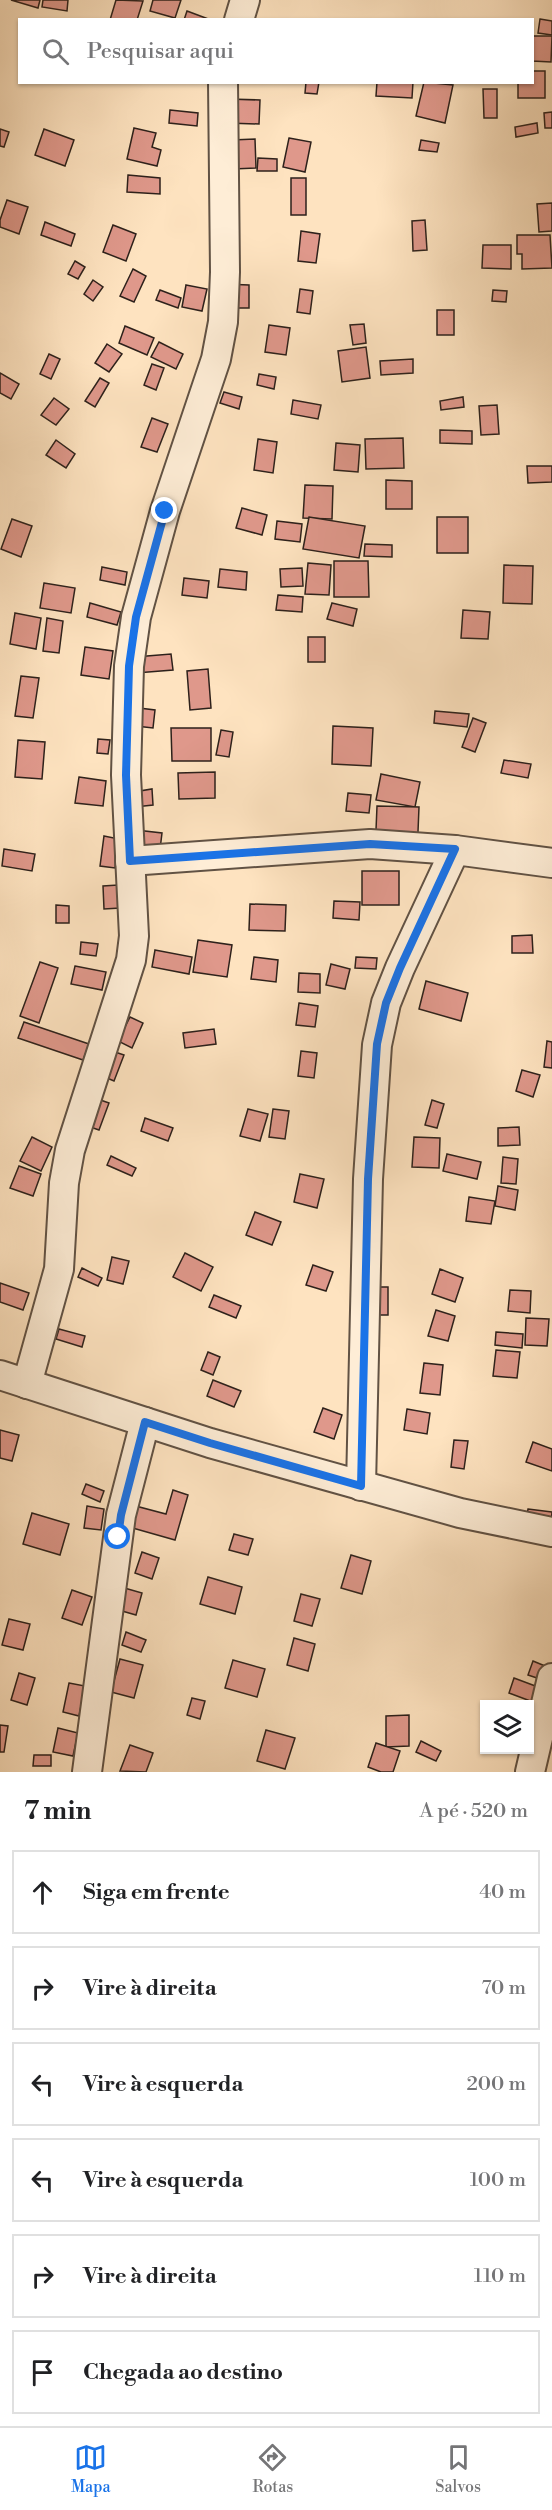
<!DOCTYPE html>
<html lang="pt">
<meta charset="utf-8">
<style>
body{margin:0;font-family:"Libre Bodoni",serif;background:#f2f2f2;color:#202124}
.controls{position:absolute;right:18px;bottom:18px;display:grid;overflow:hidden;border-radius:0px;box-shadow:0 2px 4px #0004}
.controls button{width:54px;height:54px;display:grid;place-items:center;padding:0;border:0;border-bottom:2px solid #e0e0e0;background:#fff;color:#202124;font:30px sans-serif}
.stop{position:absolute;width:18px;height:18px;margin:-14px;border:4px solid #1a73e8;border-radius:50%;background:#fff}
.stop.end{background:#1a73e8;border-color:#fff;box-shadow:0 2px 6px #0008}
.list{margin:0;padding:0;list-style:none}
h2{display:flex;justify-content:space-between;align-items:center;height:78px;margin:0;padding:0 24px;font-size:26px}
h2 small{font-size:20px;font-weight:400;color:#757577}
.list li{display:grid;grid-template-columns:39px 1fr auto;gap:18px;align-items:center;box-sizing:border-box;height:84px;margin:0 12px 12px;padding:0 12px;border:2px solid #e0e0e0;border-radius:0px}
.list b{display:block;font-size:22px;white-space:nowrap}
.list em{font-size:20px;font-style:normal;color:#757577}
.icon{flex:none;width:33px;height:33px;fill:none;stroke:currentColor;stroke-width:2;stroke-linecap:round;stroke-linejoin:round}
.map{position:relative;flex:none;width:552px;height:1772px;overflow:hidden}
.search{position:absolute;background:#fff;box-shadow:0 2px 4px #0004;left:18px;right:18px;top:18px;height:66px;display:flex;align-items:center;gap:15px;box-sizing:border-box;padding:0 21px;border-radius:0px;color:#757577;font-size:22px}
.sheet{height:654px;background:#fff}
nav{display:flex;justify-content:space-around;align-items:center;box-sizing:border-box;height:84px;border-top:2px solid #e0e0e0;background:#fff;font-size:16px;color:#757577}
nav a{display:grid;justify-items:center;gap:3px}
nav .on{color:#1a73e8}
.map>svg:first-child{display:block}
.building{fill:#df988b;stroke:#2d211b;stroke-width:1.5}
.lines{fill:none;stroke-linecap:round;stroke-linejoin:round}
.minor-casing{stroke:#615244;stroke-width:32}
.minor{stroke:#feedd6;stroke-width:28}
.route{stroke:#1a73e8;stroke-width:8}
</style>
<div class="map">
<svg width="552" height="1772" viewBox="0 0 552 1772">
<rect width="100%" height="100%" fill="#fee3c0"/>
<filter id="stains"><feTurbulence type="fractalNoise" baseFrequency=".00333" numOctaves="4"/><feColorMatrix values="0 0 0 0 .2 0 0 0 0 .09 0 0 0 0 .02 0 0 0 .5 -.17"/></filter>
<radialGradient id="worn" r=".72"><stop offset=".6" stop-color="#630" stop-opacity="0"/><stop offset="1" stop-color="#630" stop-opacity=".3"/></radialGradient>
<!-- building -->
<g class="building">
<path d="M 11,0 L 40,0 L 38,8 Z"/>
<path d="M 43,0 L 68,0 L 67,11 L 42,7 Z"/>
<path d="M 116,0 L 143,1 L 137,20 L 110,20 Z"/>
<path d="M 153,0 L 181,0 L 175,18 L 150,11 Z"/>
<path d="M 187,11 L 211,20 L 184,20 Z"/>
<path d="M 540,19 L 552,21 L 552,35 L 538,33 Z"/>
<path d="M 532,36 L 552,36 L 551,62 L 532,61 Z"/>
<path d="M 532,71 L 545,71 L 545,98 L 518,98 L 518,82 L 532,82 Z"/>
<path d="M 306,82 L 319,82 L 317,94 L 305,93 Z"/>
<path d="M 377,82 L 413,82 L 412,98 L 376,96 Z"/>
<path d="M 424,82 L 453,85 L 445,123 L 416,116 Z"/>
<path d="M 483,89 L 497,89 L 497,118 L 484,118 Z"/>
<path d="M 228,99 L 260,100 L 259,124 L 227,123 Z"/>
<path d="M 170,110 L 198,113 L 197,126 L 169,123 Z"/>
<path d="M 552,112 L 552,128 L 545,128 L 544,113 Z"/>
<path d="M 537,123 L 538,133 L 516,137 L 515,127 Z"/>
<path d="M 134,128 L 156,133 L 152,147 L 161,150 L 157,166 L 127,159 Z"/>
<path d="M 0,129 L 9,132 L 4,147 L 0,146 Z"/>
<path d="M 44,129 L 74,140 L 65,166 L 35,155 Z"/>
<path d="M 289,138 L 311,142 L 305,172 L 283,167 Z"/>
<path d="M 255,139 L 256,168 L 233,169 L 232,140 Z"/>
<path d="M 421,140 L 439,143 L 437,152 L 419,150 Z"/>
<path d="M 258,158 L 277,159 L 277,171 L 257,171 Z"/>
<path d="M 128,175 L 160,178 L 160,194 L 127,192 Z"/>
<rect x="291" y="178" width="15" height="37"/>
<path d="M 7,200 L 28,207 L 19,234 L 0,227 L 0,220 Z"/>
<path d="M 552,203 L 552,231 L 539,232 L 537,204 Z"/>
<path d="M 425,220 L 427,250 L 413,251 L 412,221 Z"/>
<path d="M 45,222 L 75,234 L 71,246 L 41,235 Z"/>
<path d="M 113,225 L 136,234 L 126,261 L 103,252 Z"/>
<path d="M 301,231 L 320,234 L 316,263 L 298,261 Z"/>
<path d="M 517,235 L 550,235 L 552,268 L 522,269 L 522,254 L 517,254 Z"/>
<path d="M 483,245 L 511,245 L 511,269 L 482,268 Z"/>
<path d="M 75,261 L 85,267 L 78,279 L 68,274 Z"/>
<path d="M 133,269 L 146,276 L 134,302 L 120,296 Z"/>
<path d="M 93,280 L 103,287 L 93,301 L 84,294 Z"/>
<path d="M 223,284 L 249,285 L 249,308 L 222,308 Z"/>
<path d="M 186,285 L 207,289 L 202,311 L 182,307 Z"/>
<path d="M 300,289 L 313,291 L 310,314 L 297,312 Z"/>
<path d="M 160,290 L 181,298 L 178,308 L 156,300 Z"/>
<path d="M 493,290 L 507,291 L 506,302 L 492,301 Z"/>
<rect x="437" y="310" width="17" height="25"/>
<path d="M 364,324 L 366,343 L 353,345 L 350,325 Z"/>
<path d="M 269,325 L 290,328 L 286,355 L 265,352 Z"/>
<path d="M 125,326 L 154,338 L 147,355 L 119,343 Z"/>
<path d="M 159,342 L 183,354 L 176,369 L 151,357 Z"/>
<path d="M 107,344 L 122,354 L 109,372 L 95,363 Z"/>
<path d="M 366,347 L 370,378 L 342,382 L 338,351 Z"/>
<path d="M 49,354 L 60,359 L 51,379 L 40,374 Z"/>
<path d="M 413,359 L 413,373 L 381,375 L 380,361 Z"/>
<path d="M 152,364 L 164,368 L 156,390 L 144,385 Z"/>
<path d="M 0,373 L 19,384 L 11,399 L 0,393 Z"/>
<path d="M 259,374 L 276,377 L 274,389 L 257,385 Z"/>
<path d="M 100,378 L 109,383 L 95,407 L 85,401 Z"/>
<path d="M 224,392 L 242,397 L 239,409 L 220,403 Z"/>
<path d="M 463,397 L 464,407 L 441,410 L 440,401 Z"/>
<path d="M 54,398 L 69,409 L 56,425 L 41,415 Z"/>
<path d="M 293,400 L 321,405 L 318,419 L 291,414 Z"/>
<path d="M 497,405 L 499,434 L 481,435 L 479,406 Z"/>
<path d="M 152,418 L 168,424 L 157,452 L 141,447 Z"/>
<path d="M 440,430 L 472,431 L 472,444 L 440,443 Z"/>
<path d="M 403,438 L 404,468 L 366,469 L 365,439 Z"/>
<path d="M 258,439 L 277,442 L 273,473 L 254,470 Z"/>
<path d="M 56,440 L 75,454 L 66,468 L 46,455 Z"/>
<path d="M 336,443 L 360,445 L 358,472 L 334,470 Z"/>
<path d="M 527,466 L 552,466 L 552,482 L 528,483 Z"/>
<path d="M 386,480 L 412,481 L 412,509 L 386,509 Z"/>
<path d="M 305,485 L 333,486 L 332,519 L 303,518 Z"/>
<path d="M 242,508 L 267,515 L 262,535 L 236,528 Z"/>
<path d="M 309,517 L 365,526 L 359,558 L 303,549 Z"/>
<rect x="437" y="517" width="31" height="36"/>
<path d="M 12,519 L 32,526 L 21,557 L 1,549 Z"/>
<path d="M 277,521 L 302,524 L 300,542 L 275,539 Z"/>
<path d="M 365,544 L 392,545 L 392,557 L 364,556 Z"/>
<path d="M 334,561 L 368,561 L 369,597 L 334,597 Z"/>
<path d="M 308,563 L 331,565 L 329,595 L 305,594 Z"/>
<path d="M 504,565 L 533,566 L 532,604 L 503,603 Z"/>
<path d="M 102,567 L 127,572 L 125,585 L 100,580 Z"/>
<path d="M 302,568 L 303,586 L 281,587 L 280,569 Z"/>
<path d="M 220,569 L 247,572 L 246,590 L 218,587 Z"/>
<path d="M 184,578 L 209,581 L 207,598 L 182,595 Z"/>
<path d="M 44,583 L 75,588 L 71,613 L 40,608 Z"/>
<path d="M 278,595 L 303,597 L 302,612 L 276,610 Z"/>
<path d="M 90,603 L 121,612 L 117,625 L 87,617 Z"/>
<path d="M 332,603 L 357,609 L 353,626 L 327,619 Z"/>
<path d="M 463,610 L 490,612 L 488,639 L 461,638 Z"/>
<path d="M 15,613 L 41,618 L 36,649 L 10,644 Z"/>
<path d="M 47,618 L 63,621 L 59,653 L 43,651 Z"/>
<rect x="308" y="637" width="17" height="25"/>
<path d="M 85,647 L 113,651 L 109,679 L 81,675 Z"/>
<path d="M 171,654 L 173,670 L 136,673 L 135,657 Z"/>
<path d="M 208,669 L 211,708 L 190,710 L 187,671 Z"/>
<path d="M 21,676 L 39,678 L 33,718 L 15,716 Z"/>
<path d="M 139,708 L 155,710 L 153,728 L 136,726 Z"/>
<path d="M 435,711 L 469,714 L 467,727 L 434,723 Z"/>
<path d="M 473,718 L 486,723 L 475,752 L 462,747 Z"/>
<path d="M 333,726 L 373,728 L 371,766 L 332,764 Z"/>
<path d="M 171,728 L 211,728 L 211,761 L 172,761 Z"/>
<path d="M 221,730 L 233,732 L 229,757 L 216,755 Z"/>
<path d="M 98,739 L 110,740 L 108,754 L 97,753 Z"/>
<path d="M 18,740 L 45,742 L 42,779 L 15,777 Z"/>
<path d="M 504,760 L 531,764 L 528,778 L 501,773 Z"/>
<path d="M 215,772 L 215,798 L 179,799 L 178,773 Z"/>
<path d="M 381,774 L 420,782 L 415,807 L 376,800 Z"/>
<path d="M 79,777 L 106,781 L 103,806 L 75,803 Z"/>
<path d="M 152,789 L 153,805 L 135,807 L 134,792 Z"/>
<path d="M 348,793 L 371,795 L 369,813 L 346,811 Z"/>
<path d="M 377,806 L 419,807 L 417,856 L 375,854 Z"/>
<path d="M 136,830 L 162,833 L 158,866 L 132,863 Z"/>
<path d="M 104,836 L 119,839 L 115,868 L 100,866 Z"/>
<path d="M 4,849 L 35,854 L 32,871 L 2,866 Z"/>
<rect x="362" y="871" width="37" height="34"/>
<path d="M 118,885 L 120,908 L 104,909 L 103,886 Z"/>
<path d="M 334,901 L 360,902 L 359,920 L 333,918 Z"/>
<path d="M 250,904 L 286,905 L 285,931 L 249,930 Z"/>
<path d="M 56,905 L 69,906 L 69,923 L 56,923 Z"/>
<path d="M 532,935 L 533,953 L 512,953 L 512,936 Z"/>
<path d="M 198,940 L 232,945 L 227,977 L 193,972 Z"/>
<path d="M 81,942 L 98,944 L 96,956 L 80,954 Z"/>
<path d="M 155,950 L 192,957 L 189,974 L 152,967 Z"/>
<path d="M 254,957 L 278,960 L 276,982 L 251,979 Z"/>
<path d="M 356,957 L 377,958 L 376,969 L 355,968 Z"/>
<path d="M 40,962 L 58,968 L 39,1023 L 20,1016 Z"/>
<path d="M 331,964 L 350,969 L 345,989 L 326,985 Z"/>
<path d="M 75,966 L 106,972 L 102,990 L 71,984 Z"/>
<path d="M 299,973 L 320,974 L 320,993 L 298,992 Z"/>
<path d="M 426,981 L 468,993 L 461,1021 L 419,1009 Z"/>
<path d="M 299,1003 L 318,1006 L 315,1027 L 296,1025 Z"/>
<path d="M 130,1017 L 143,1023 L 132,1048 L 118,1041 Z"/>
<path d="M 24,1022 L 89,1044 L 83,1060 L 18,1038 Z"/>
<path d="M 214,1029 L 216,1044 L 185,1048 L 183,1033 Z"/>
<path d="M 547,1041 L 552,1042 L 552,1068 L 544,1067 Z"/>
<path d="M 109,1050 L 124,1055 L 114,1081 L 100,1075 Z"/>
<path d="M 301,1051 L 317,1053 L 314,1078 L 298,1076 Z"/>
<path d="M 522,1070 L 540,1075 L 533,1097 L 516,1091 Z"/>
<path d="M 89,1096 L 109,1103 L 99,1130 L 79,1123 Z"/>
<path d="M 432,1100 L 444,1104 L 437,1128 L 425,1125 Z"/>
<path d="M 248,1109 L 268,1114 L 260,1141 L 240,1136 Z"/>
<path d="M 273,1109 L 289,1111 L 285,1139 L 269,1137 Z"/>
<path d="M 145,1118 L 173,1128 L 168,1141 L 141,1131 Z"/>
<path d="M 519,1127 L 520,1145 L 498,1146 L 498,1128 Z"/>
<path d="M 32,1137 L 52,1147 L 41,1171 L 20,1161 Z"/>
<path d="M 414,1137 L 440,1138 L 439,1168 L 412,1167 Z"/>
<path d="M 447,1154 L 481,1162 L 477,1179 L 443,1171 Z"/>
<path d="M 111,1156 L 136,1168 L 132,1176 L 107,1165 Z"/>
<path d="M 503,1157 L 518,1159 L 516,1184 L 501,1183 Z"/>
<path d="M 19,1166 L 41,1174 L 33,1196 L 10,1188 Z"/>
<path d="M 300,1174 L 324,1179 L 317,1208 L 294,1202 Z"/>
<path d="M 498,1186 L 518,1190 L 515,1210 L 495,1206 Z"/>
<path d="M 469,1197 L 495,1201 L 491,1224 L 466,1221 Z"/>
<path d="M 255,1212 L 281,1222 L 272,1245 L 246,1235 Z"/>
<path d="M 185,1253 L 213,1267 L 201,1291 L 173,1277 Z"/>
<path d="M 112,1257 L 129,1261 L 123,1284 L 107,1280 Z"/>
<path d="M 313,1265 L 333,1272 L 326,1291 L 306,1285 Z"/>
<path d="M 82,1268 L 102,1278 L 98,1286 L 78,1277 Z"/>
<path d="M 440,1269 L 463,1278 L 455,1302 L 432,1294 Z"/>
<path d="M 0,1283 L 29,1293 L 23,1310 L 0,1302 Z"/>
<rect x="373" y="1287" width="15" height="28"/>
<path d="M 510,1290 L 531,1291 L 530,1313 L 508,1311 Z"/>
<path d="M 214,1295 L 241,1306 L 236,1318 L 209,1307 Z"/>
<path d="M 436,1310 L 455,1316 L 448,1341 L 428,1336 Z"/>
<path d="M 526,1318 L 549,1319 L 547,1346 L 525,1345 Z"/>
<path d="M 59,1329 L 85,1336 L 82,1347 L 56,1339 Z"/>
<path d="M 496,1332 L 523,1334 L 522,1348 L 495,1345 Z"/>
<path d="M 496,1350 L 520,1352 L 517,1378 L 493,1376 Z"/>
<path d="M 208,1352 L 220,1357 L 213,1375 L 201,1370 Z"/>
<path d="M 424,1363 L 443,1365 L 440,1395 L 420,1393 Z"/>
<path d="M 213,1380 L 241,1391 L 234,1407 L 207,1396 Z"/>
<path d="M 323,1408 L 342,1415 L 334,1439 L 314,1432 Z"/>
<path d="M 407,1409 L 430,1413 L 427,1434 L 404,1430 Z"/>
<path d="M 0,1430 L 19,1435 L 12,1461 L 0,1458 Z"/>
<path d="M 454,1440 L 468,1441 L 464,1469 L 451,1467 Z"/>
<path d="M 533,1442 L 552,1449 L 552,1471 L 526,1462 Z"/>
<path d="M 86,1484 L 104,1491 L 100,1502 L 82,1494 Z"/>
<path d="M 173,1490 L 188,1495 L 175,1540 L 122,1525 L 128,1504 L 166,1514 Z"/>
<path d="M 87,1506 L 104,1509 L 101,1530 L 84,1528 Z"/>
<path d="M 528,1509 L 552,1512 L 551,1524 L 526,1521 Z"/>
<path d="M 32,1513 L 69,1524 L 60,1555 L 23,1544 Z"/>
<path d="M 234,1534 L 253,1539 L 248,1555 L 229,1550 Z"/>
<path d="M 142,1552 L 159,1558 L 152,1579 L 135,1573 Z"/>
<path d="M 351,1555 L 371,1561 L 362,1594 L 341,1588 Z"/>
<path d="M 208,1577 L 242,1587 L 235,1614 L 200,1604 Z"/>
<path d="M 114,1585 L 142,1593 L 136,1615 L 108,1607 Z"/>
<path d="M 72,1590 L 92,1597 L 82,1625 L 62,1618 Z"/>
<path d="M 301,1594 L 320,1599 L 312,1626 L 294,1621 Z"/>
<path d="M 9,1619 L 30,1624 L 23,1650 L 2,1645 Z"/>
<path d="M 126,1632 L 146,1640 L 141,1652 L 122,1645 Z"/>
<path d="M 294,1638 L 315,1644 L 308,1671 L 287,1665 Z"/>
<path d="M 120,1659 L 143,1665 L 134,1698 L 111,1692 Z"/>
<path d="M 233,1660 L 265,1669 L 257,1697 L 225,1688 Z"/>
<path d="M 533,1661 L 545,1666 L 540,1679 L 528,1675 Z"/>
<path d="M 19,1673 L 35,1678 L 27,1705 L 11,1700 Z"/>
<path d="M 514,1678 L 538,1687 L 533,1702 L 509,1693 Z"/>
<path d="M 69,1683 L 85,1686 L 79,1716 L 63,1712 Z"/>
<path d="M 192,1698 L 205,1701 L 200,1719 L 187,1715 Z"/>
<path d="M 409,1715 L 409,1746 L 386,1747 L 386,1716 Z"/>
<path d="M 0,1725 L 8,1726 L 4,1752 L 0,1752 Z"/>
<path d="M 58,1728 L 78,1733 L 73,1756 L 53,1752 Z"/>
<path d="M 266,1730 L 295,1738 L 285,1769 L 257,1761 Z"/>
<path d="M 421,1741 L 441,1751 L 436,1761 L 416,1752 Z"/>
<path d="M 376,1743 L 400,1751 L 393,1772 L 381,1772 L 368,1767 Z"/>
<path d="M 130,1745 L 153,1753 L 146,1772 L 120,1771 Z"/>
<path d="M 34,1755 L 51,1755 L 51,1766 L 33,1766 Z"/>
</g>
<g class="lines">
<defs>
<g id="minor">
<path d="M 239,20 L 245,0"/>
<path d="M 130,861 L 370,844 L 455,850 L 552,863"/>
<path d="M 0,1375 L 210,1443 L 460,1513 L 552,1532"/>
<path d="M 27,1384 L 59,1269 L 64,1183 L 70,1150 L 131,960 L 134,936 L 126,775 L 129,666 L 136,617 L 165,511 L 216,359 L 223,322 L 225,272 L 223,82"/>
<path d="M 361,1486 L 368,1179 L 377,1045 L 386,1003 L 400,968 L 455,850"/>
<path d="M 87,1772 L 121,1515 L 145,1422"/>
<path d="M 530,1772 L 552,1678"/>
</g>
</defs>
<!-- minor casing -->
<use href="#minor" class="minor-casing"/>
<!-- minor -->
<use href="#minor" class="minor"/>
</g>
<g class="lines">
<!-- route -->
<path class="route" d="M 118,1537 L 121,1515 L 145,1422 L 210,1443 L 361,1486 L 368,1179 L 377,1044 L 386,1003 L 400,968 L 455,849 L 370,844 L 130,861 L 126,775 L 129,666 L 136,617 L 165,511"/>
</g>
<rect width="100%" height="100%" filter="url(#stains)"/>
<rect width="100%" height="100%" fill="url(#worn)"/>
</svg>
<div class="controls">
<button><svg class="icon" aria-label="layers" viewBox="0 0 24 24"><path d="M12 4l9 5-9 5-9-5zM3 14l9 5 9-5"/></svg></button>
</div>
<div class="stop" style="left:118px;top:1537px"></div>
<div class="stop end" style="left:165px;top:511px"></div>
<div class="search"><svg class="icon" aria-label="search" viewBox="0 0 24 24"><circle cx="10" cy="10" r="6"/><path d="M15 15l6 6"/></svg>Pesquisar aqui</div>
</div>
<section class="sheet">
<h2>7 min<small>A pé · 520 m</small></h2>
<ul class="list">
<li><svg class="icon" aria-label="ahead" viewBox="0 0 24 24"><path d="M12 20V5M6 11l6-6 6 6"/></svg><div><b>Siga em frente</b></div><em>40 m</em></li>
<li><svg class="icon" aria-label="right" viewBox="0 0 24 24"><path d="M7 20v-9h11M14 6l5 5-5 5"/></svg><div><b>Vire à direita</b></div><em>70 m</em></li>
<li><svg class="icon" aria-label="left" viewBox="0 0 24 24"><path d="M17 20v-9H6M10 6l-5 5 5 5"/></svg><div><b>Vire à esquerda</b></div><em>200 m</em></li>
<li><svg class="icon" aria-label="left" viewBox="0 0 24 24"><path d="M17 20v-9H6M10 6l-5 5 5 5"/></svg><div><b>Vire à esquerda</b></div><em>100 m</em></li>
<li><svg class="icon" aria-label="right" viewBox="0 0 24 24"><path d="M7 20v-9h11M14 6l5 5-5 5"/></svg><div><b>Vire à direita</b></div><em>110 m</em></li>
<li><svg class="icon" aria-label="arrive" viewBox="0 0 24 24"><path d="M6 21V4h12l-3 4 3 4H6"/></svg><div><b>Chegada ao destino</b></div></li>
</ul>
</section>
<nav>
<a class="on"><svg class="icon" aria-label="map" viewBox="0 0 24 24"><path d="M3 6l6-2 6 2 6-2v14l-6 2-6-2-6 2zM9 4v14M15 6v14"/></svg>Mapa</a>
<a><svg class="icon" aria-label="directions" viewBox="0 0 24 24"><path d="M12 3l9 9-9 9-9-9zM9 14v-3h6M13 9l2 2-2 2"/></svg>Rotas</a>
<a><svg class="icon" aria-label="saved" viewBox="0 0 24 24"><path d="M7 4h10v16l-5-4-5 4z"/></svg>Salvos</a>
</nav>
